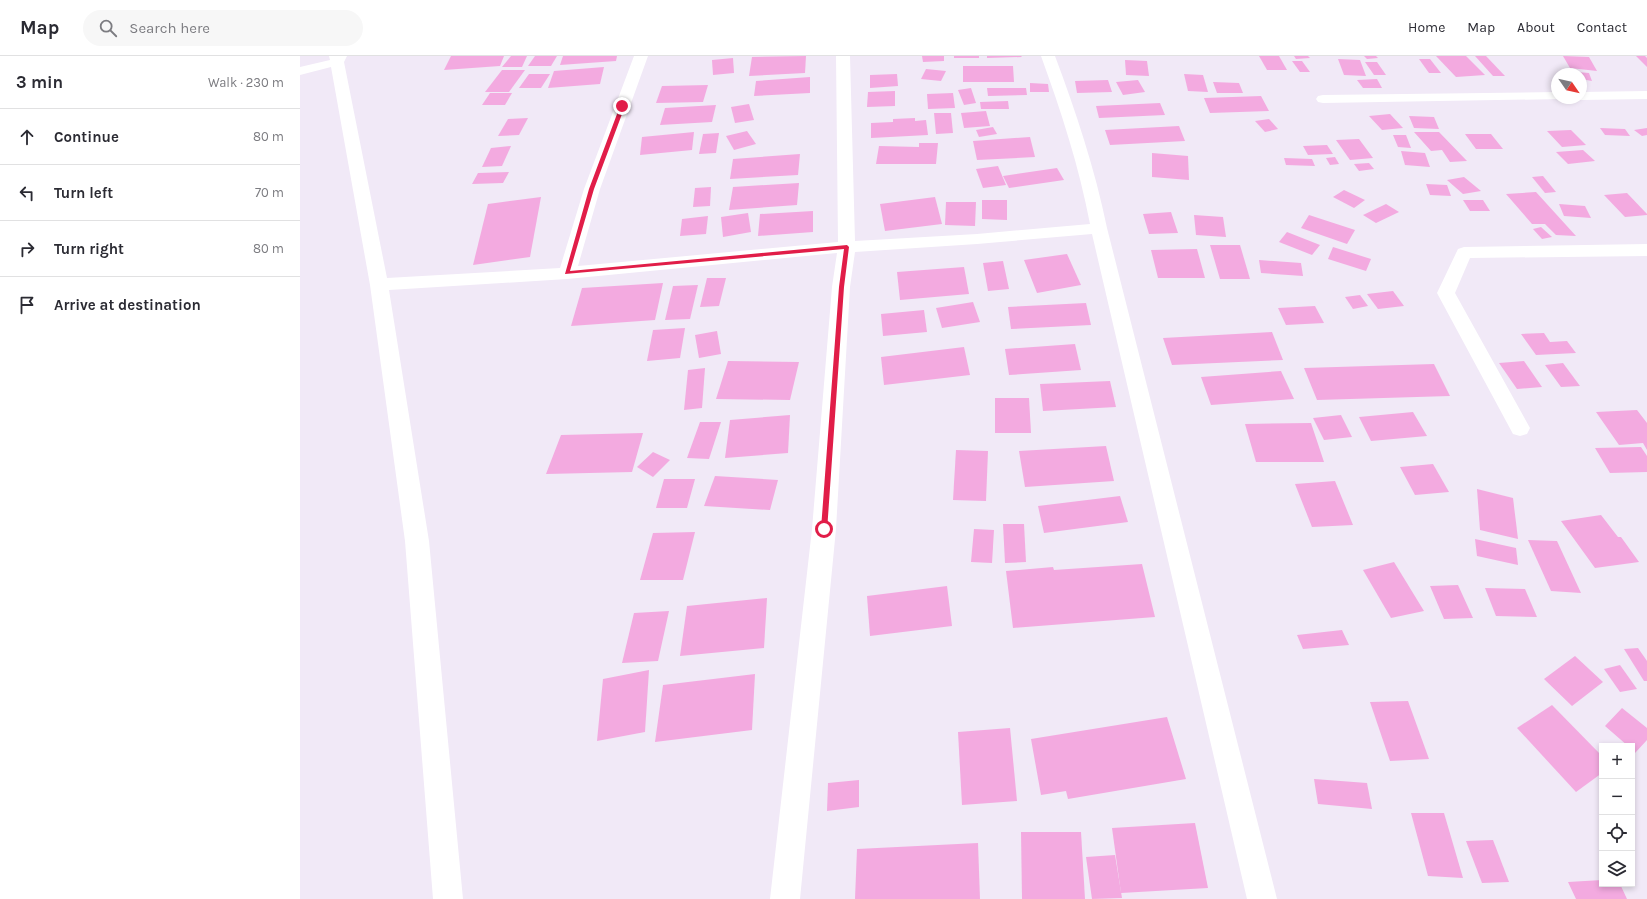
<!DOCTYPE html>
<meta charset="utf-8">
<style>
body{margin:0;font-family:Karla,sans-serif;background:#f7f7f7;color:#2b2b33}
.controls{position:absolute;right:12px;bottom:12px;display:grid;overflow:hidden;border-radius:0px;box-shadow:0 2px 6px #0003}
.controls button{width:36px;height:36px;display:grid;place-items:center;padding:0;border:0;border-bottom:1px solid #e1e1e2;background:#fff;color:#2b2b33;font:20px sans-serif}
.compass{position:absolute;left:1251px;top:12px;width:36px;height:36px;border-radius:50%;background:#fff;box-shadow:0 2px 6px #0003;rotate:124deg}
.stop{position:absolute;width:12px;height:12px;margin:-9px;border:3px solid #e11d48;border-radius:50%;background:#fff}
.stop.end{background:#e11d48;border-color:#fff;box-shadow:0 1px 4px #0008}
.list{margin:0;padding:0;list-style:none}
h2{display:flex;justify-content:space-between;align-items:center;height:52px;margin:0;padding:0 16px;font-size:17px}
h2 small{font-size:13px;font-weight:400;color:#7c7c81}
.list li{display:grid;grid-template-columns:26px 1fr auto;gap:12px;align-items:center;box-sizing:border-box;height:56px;padding:0 16px;border-top:1px solid #e1e1e2}
.list b{display:block;font-size:15px;white-space:nowrap}
.list em{font-size:13px;font-style:normal;color:#7c7c81}
.icon{flex:none;width:22px;height:22px;fill:none;stroke:currentColor;stroke-width:2;stroke-linecap:round;stroke-linejoin:round}
.map{position:relative;flex:none;width:1347px;height:843px;overflow:hidden}
header{display:flex;align-items:center;gap:24px;box-sizing:border-box;height:56px;padding:0 20px;background:#fff;border-bottom:1px solid #e1e1e2}
header strong{font-size:19px}
nav{display:flex;gap:22px;margin-inline-start:auto;font-size:14px}
.search{width:280px;height:36px;background:#f7f7f7;display:flex;align-items:center;gap:10px;box-sizing:border-box;padding:0 14px;border-radius:22px;color:#7c7c81;font-size:15px}
main{display:flex}
aside{flex:1;background:#fff}
.map>svg:first-child{display:block}
.building{fill:#f3aae0}
.lines{fill:none;stroke-linecap:round;stroke-linejoin:round}
.street{fill:#fff;fill-rule:evenodd}
.route{fill:#e11d48}
</style>
<header>
<strong>Map</strong>
<div class="search"><svg class="icon" aria-label="search" viewBox="0 0 24 24"><circle cx="10" cy="10" r="6"/><path d="M15 15l6 6"/></svg>Search here</div>
<nav><a>Home</a><a>Map</a><a>About</a><a>Contact</a></nav>
</header>
<main>
<aside>
<h2>3 min<small>Walk · 230 m</small></h2>
<ul class="list">
<li><svg class="icon" aria-label="ahead" viewBox="0 0 24 24"><path d="M12 20V5M6 11l6-6 6 6"/></svg><div><b>Continue</b></div><em>80 m</em></li>
<li><svg class="icon" aria-label="left" viewBox="0 0 24 24"><path d="M17 20v-9H6M10 6l-5 5 5 5"/></svg><div><b>Turn left</b></div><em>70 m</em></li>
<li><svg class="icon" aria-label="right" viewBox="0 0 24 24"><path d="M7 20v-9h11M14 6l5 5-5 5"/></svg><div><b>Turn right</b></div><em>80 m</em></li>
<li><svg class="icon" aria-label="arrive" viewBox="0 0 24 24"><path d="M6 21V4h12l-3 4 3 4H6"/></svg><div><b>Arrive at destination</b></div></li>
</ul>
</aside>
<div class="map">
<svg width="1347" height="843" viewBox="0 0 1347 843">
<rect width="100%" height="100%" fill="#f1e9f7"/>
<!-- building -->
<g class="building">
<path d="M 151,0 L 204,0 L 200,10 L 144,14 Z"/>
<path d="M 211,0 L 227,0 L 222,11 L 202,11 Z"/>
<path d="M 235,0 L 257,0 L 251,10 L 228,10 Z"/>
<path d="M 263,0 L 317,0 L 316,5 L 260,9 Z"/>
<path d="M 506,0 L 505,17 L 449,20 L 452,1 Z"/>
<path d="M 622,0 L 644,0 L 644,5 L 623,6 Z"/>
<rect x="654" y="0" width="25" height="2"/>
<path d="M 687,0 L 721,0 L 722,1 L 687,2 Z"/>
<path d="M 959,0 L 979,0 L 987,14 L 967,14 Z"/>
<path d="M 994,0 L 1008,0 L 1010,2 L 996,3 Z"/>
<path d="M 1064,0 L 1076,0 L 1078,2 L 1067,3 Z"/>
<path d="M 1136,0 L 1166,0 L 1185,19 L 1156,21 Z"/>
<path d="M 1175,0 L 1186,0 L 1205,20 L 1193,20 Z"/>
<path d="M 1263,0 L 1289,1 L 1297,15 L 1270,12 Z"/>
<path d="M 1336,0 L 1345,0 L 1347,2 L 1347,11 Z"/>
<path d="M 433,2 L 434,17 L 413,19 L 412,4 Z"/>
<path d="M 1038,3 L 1060,4 L 1066,20 L 1044,19 Z"/>
<path d="M 1119,3 L 1130,3 L 1141,17 L 1129,17 Z"/>
<path d="M 825,4 L 847,5 L 849,20 L 826,19 Z"/>
<path d="M 992,5 L 1002,5 L 1010,16 L 1000,16 Z"/>
<path d="M 1065,6 L 1077,6 L 1086,19 L 1074,19 Z"/>
<path d="M 663,10 L 713,10 L 714,26 L 663,26 Z"/>
<path d="M 304,11 L 300,28 L 248,32 L 254,15 Z"/>
<path d="M 626,13 L 646,15 L 641,25 L 621,23 Z"/>
<path d="M 202,14 L 225,14 L 209,36 L 185,36 Z"/>
<path d="M 1277,16 L 1289,17 L 1292,25 L 1281,23 L 1281,18 L 1277,18 Z"/>
<path d="M 229,18 L 250,18 L 241,32 L 219,32 Z"/>
<path d="M 597,18 L 598,30 L 570,32 L 570,19 Z"/>
<path d="M 884,18 L 903,19 L 908,36 L 888,35 Z"/>
<path d="M 510,21 L 510,37 L 454,40 L 456,25 Z"/>
<path d="M 1077,23 L 1082,32 L 1063,32 L 1057,24 Z"/>
<path d="M 808,24 L 812,36 L 777,37 L 775,25 Z"/>
<path d="M 838,24 L 845,36 L 823,39 L 816,26 Z"/>
<path d="M 913,26 L 939,27 L 943,37 L 917,37 Z"/>
<path d="M 730,27 L 748,28 L 749,36 L 730,36 Z"/>
<path d="M 408,29 L 403,46 L 356,47 L 362,30 Z"/>
<path d="M 671,32 L 676,47 L 664,49 L 658,34 Z"/>
<path d="M 687,32 L 726,32 L 727,39 L 688,40 Z"/>
<path d="M 595,35 L 595,50 L 567,51 L 568,36 Z"/>
<path d="M 190,37 L 212,37 L 205,49 L 182,49 Z"/>
<path d="M 653,37 L 655,52 L 628,53 L 627,38 Z"/>
<path d="M 961,40 L 969,55 L 910,57 L 904,42 Z"/>
<path d="M 708,45 L 709,53 L 681,53 L 680,46 Z"/>
<path d="M 860,47 L 865,59 L 799,62 L 796,50 Z"/>
<path d="M 449,48 L 454,64 L 435,67 L 431,51 Z"/>
<path d="M 416,49 L 412,66 L 360,69 L 365,52 Z"/>
<path d="M 686,55 L 690,70 L 664,72 L 661,57 Z"/>
<path d="M 634,57 L 651,57 L 653,77 L 636,78 Z"/>
<path d="M 1090,58 L 1103,72 L 1082,74 L 1069,60 Z"/>
<path d="M 1109,60 L 1134,61 L 1139,73 L 1114,72 Z"/>
<path d="M 228,62 L 219,79 L 198,80 L 208,63 Z"/>
<path d="M 615,62 L 615,65 L 626,64 L 628,79 L 571,82 L 571,67 L 593,66 L 593,63 Z"/>
<path d="M 969,63 L 978,73 L 965,76 L 955,65 Z"/>
<path d="M 879,70 L 885,85 L 810,89 L 805,74 Z"/>
<path d="M 693,71 L 697,78 L 679,81 L 676,74 Z"/>
<path d="M 1300,72 L 1325,73 L 1330,80 L 1305,79 Z"/>
<path d="M 1347,72 L 1347,79 L 1342,80 L 1334,74 Z"/>
<path d="M 1271,74 L 1286,89 L 1262,91 L 1247,75 Z"/>
<path d="M 447,75 L 456,88 L 434,94 L 426,80 Z"/>
<path d="M 394,76 L 392,94 L 340,99 L 342,81 Z"/>
<path d="M 1114,76 L 1139,76 L 1167,105 L 1150,106 L 1142,94 L 1131,95 Z"/>
<path d="M 419,77 L 416,97 L 399,98 L 403,78 Z"/>
<path d="M 1165,78 L 1191,78 L 1203,93 L 1176,93 Z"/>
<path d="M 1093,79 L 1106,79 L 1111,92 L 1098,91 Z"/>
<path d="M 730,81 L 735,101 L 677,104 L 673,85 Z"/>
<path d="M 1059,83 L 1073,102 L 1050,104 L 1036,84 Z"/>
<path d="M 619,87 L 638,87 L 636,108 L 576,108 L 579,90 L 619,91 Z"/>
<path d="M 1027,89 L 1033,98 L 1008,99 L 1003,90 Z"/>
<path d="M 211,90 L 202,110 L 182,111 L 191,92 Z"/>
<path d="M 1283,94 L 1295,105 L 1268,108 L 1256,96 Z"/>
<path d="M 1101,95 L 1125,97 L 1130,111 L 1105,109 Z"/>
<path d="M 852,97 L 888,100 L 889,124 L 852,121 Z"/>
<path d="M 500,98 L 498,119 L 430,123 L 433,103 Z"/>
<path d="M 1035,101 L 1039,108 L 1030,109 L 1026,102 Z"/>
<path d="M 984,102 L 1012,103 L 1015,110 L 986,109 Z"/>
<path d="M 1069,107 L 1074,113 L 1059,115 L 1054,108 Z"/>
<path d="M 698,110 L 706,129 L 683,132 L 676,113 Z"/>
<path d="M 757,112 L 764,124 L 709,132 L 703,120 Z"/>
<path d="M 209,116 L 203,127 L 172,128 L 178,117 Z"/>
<path d="M 1243,120 L 1256,136 L 1245,137 L 1232,121 Z"/>
<path d="M 1164,121 L 1181,135 L 1163,138 L 1147,124 Z"/>
<path d="M 499,127 L 497,149 L 429,154 L 433,131 Z"/>
<path d="M 1126,128 L 1147,129 L 1151,140 L 1130,139 Z"/>
<path d="M 411,131 L 410,150 L 393,151 L 395,132 Z"/>
<path d="M 1044,134 L 1065,144 L 1054,152 L 1033,141 Z"/>
<path d="M 1236,136 L 1276,180 L 1256,179 L 1245,168 L 1232,168 L 1206,138 Z"/>
<path d="M 1327,137 L 1347,158 L 1347,159 L 1325,161 L 1304,139 Z"/>
<path d="M 241,141 L 230,201 L 173,209 L 188,148 Z"/>
<path d="M 635,141 L 642,168 L 585,175 L 580,148 Z"/>
<path d="M 682,144 L 707,144 L 707,164 L 682,163 Z"/>
<path d="M 1163,144 L 1183,144 L 1190,155 L 1170,155 Z"/>
<path d="M 646,146 L 676,146 L 675,170 L 645,169 Z"/>
<path d="M 1086,148 L 1099,156 L 1076,167 L 1063,159 Z"/>
<path d="M 1259,148 L 1285,150 L 1291,162 L 1264,160 Z"/>
<path d="M 513,155 L 513,176 L 458,180 L 460,158 Z"/>
<path d="M 871,156 L 878,177 L 849,178 L 843,158 Z"/>
<path d="M 448,157 L 451,176 L 423,181 L 421,161 Z"/>
<path d="M 894,159 L 923,161 L 926,181 L 896,179 Z"/>
<path d="M 1009,159 L 1055,174 L 1047,188 L 1001,172 Z"/>
<path d="M 408,160 L 406,178 L 380,180 L 382,163 Z"/>
<path d="M 1241,171 L 1252,181 L 1242,183 L 1233,173 Z"/>
<path d="M 987,176 L 1020,189 L 1012,199 L 979,186 Z"/>
<path d="M 910,189 L 940,189 L 950,223 L 920,223 Z"/>
<path d="M 1033,191 L 1071,203 L 1066,215 L 1028,203 Z"/>
<path d="M 897,193 L 905,222 L 858,222 L 851,194 Z"/>
<path d="M 767,198 L 781,229 L 737,237 L 724,204 Z"/>
<path d="M 959,204 L 1001,207 L 1003,220 L 961,217 Z"/>
<path d="M 703,205 L 709,233 L 688,235 L 683,207 Z"/>
<path d="M 664,211 L 669,238 L 600,244 L 597,216 Z"/>
<path d="M 407,222 L 426,222 L 419,250 L 400,251 Z"/>
<path d="M 363,227 L 355,264 L 271,270 L 282,232 Z"/>
<path d="M 398,229 L 390,263 L 365,264 L 373,230 Z"/>
<path d="M 1093,235 L 1104,250 L 1078,253 L 1067,238 Z"/>
<path d="M 1060,239 L 1068,250 L 1053,253 L 1045,241 Z"/>
<path d="M 673,246 L 680,266 L 642,272 L 636,252 Z"/>
<path d="M 786,247 L 791,269 L 711,273 L 708,251 Z"/>
<path d="M 1015,250 L 1024,267 L 986,269 L 978,252 Z"/>
<path d="M 624,254 L 627,276 L 583,280 L 581,258 Z"/>
<path d="M 385,272 L 380,302 L 347,305 L 353,274 Z"/>
<path d="M 417,275 L 421,298 L 399,302 L 395,279 Z"/>
<path d="M 972,276 L 983,304 L 872,309 L 863,282 Z"/>
<path d="M 1244,277 L 1250,286 L 1267,285 L 1276,297 L 1236,299 L 1221,278 Z"/>
<path d="M 775,288 L 781,314 L 709,319 L 705,293 Z"/>
<path d="M 664,291 L 670,319 L 584,329 L 581,301 Z"/>
<path d="M 428,305 L 499,306 L 490,344 L 416,343 Z"/>
<path d="M 1224,305 L 1242,331 L 1217,333 L 1199,307 Z"/>
<path d="M 1263,307 L 1280,330 L 1261,331 L 1245,309 Z"/>
<path d="M 1134,308 L 1150,340 L 1017,344 L 1004,312 Z"/>
<path d="M 405,312 L 402,352 L 384,354 L 388,314 Z"/>
<path d="M 981,315 L 994,343 L 911,349 L 901,321 Z"/>
<path d="M 810,325 L 816,351 L 743,355 L 740,328 Z"/>
<path d="M 695,342 L 729,342 L 731,377 L 695,377 Z"/>
<path d="M 1337,354 L 1347,367 L 1347,394 L 1343,387 L 1319,389 L 1296,356 Z"/>
<path d="M 1113,356 L 1127,380 L 1071,385 L 1059,361 Z"/>
<path d="M 490,359 L 488,397 L 425,402 L 430,364 Z"/>
<path d="M 1041,359 L 1052,381 L 1024,384 L 1013,362 Z"/>
<path d="M 400,366 L 421,366 L 409,403 L 387,402 Z"/>
<path d="M 1011,367 L 1024,406 L 956,406 L 945,368 Z"/>
<path d="M 343,377 L 332,416 L 246,418 L 261,379 Z"/>
<path d="M 806,390 L 814,425 L 725,431 L 719,395 Z"/>
<path d="M 1341,391 L 1347,400 L 1347,416 L 1310,417 L 1295,392 Z"/>
<path d="M 656,394 L 688,395 L 686,445 L 653,444 Z"/>
<path d="M 353,396 L 370,404 L 353,421 L 337,411 Z"/>
<path d="M 1133,408 L 1149,436 L 1115,439 L 1100,411 Z"/>
<path d="M 415,420 L 478,424 L 470,454 L 404,450 Z"/>
<path d="M 364,423 L 395,423 L 387,452 L 356,452 Z"/>
<path d="M 1035,425 L 1053,469 L 1012,471 L 995,428 Z"/>
<path d="M 1177,433 L 1213,442 L 1218,483 L 1180,474 Z"/>
<path d="M 820,440 L 828,466 L 744,477 L 738,450 Z"/>
<path d="M 1301,459 L 1318,481 L 1321,481 L 1339,506 L 1295,512 L 1261,465 Z"/>
<path d="M 703,468 L 724,468 L 726,506 L 705,507 Z"/>
<path d="M 674,473 L 694,474 L 692,507 L 671,506 Z"/>
<path d="M 395,476 L 383,524 L 340,524 L 353,477 Z"/>
<path d="M 1175,483 L 1216,492 L 1218,509 L 1177,500 Z"/>
<path d="M 1228,484 L 1257,485 L 1281,537 L 1251,535 Z"/>
<path d="M 1094,506 L 1124,555 L 1091,562 L 1063,514 Z"/>
<path d="M 842,508 L 855,561 L 713,572 L 706,515 L 753,511 L 754,514 Z"/>
<path d="M 1158,529 L 1173,562 L 1144,563 L 1130,530 Z"/>
<path d="M 647,530 L 652,570 L 570,580 L 567,540 Z"/>
<path d="M 1185,532 L 1225,533 L 1237,561 L 1196,560 Z"/>
<path d="M 467,542 L 464,592 L 380,600 L 387,550 Z"/>
<path d="M 369,555 L 358,605 L 322,607 L 334,557 Z"/>
<path d="M 1042,574 L 1049,589 L 1003,593 L 997,579 Z"/>
<path d="M 1338,592 L 1347,605 L 1347,625 L 1344,625 L 1324,593 Z"/>
<path d="M 1275,600 L 1303,626 L 1272,650 L 1244,623 Z"/>
<path d="M 1320,609 L 1337,633 L 1320,636 L 1304,613 Z"/>
<path d="M 349,614 L 345,676 L 297,685 L 303,623 Z"/>
<path d="M 455,618 L 452,674 L 355,686 L 363,629 Z"/>
<path d="M 1108,645 L 1129,703 L 1090,705 L 1070,646 Z"/>
<path d="M 1252,649 L 1302,700 L 1302,717 L 1276,736 L 1217,672 Z"/>
<path d="M 1322,652 L 1347,672 L 1347,684 L 1335,697 L 1332,694 L 1332,690 L 1328,690 L 1305,670 Z"/>
<path d="M 867,661 L 886,723 L 768,743 L 766,735 L 741,739 L 731,683 Z"/>
<path d="M 710,672 L 717,745 L 662,749 L 658,676 Z"/>
<path d="M 1014,723 L 1067,727 L 1072,753 L 1018,748 Z"/>
<path d="M 559,724 L 559,751 L 527,755 L 528,727 Z"/>
<path d="M 1111,757 L 1144,757 L 1163,822 L 1128,820 Z"/>
<path d="M 895,767 L 908,832 L 821,837 L 812,772 Z"/>
<path d="M 721,776 L 781,776 L 785,843 L 722,843 Z"/>
<path d="M 1193,784 L 1209,826 L 1182,827 L 1166,785 Z"/>
<path d="M 678,787 L 680,843 L 555,843 L 557,793 Z"/>
<path d="M 815,799 L 822,842 L 792,843 L 786,801 Z"/>
<path d="M 1302,824 L 1302,828 L 1320,828 L 1327,843 L 1276,843 L 1268,826 Z"/>
</g>
<g class="lines">
<!-- street -->
<g class="street">
<path d="M 29,0 L 47,0 L 44,6 L 87,222 L 260,212 L 284,133 L 334,0 L 348,0 L 300,133 L 278,210 L 538,186 L 536,0 L 550,0 L 555,185 L 677,178 L 790,168 C 779,110 761,55 741,0 L 755,0 C 776,56 795,113 807,172 L 977,843 L 947,843 L 792,178 L 677,188 L 555,196 L 550,231 L 536,473 L 500,843 L 470,843 L 512,473 L 532,231 L 537,197 L 267,223 L 89,234 L 129,485 L 163,843 L 133,843 L 105,485 L 70,229 L 31,11 L 0,19 L 0,11 L 30,4 Z"/>
<path d="M 1347,35 L 1347,43 L 1281,44 L 1275,42 L 1281,42 L 1281,36 Z"/>
<path d="M 1257,36 L 1257,42 L 1262,43 L 1023,47 L 1018,46 L 1016,43 L 1018,40 L 1023,39 Z"/>
<path d="M 1347,188 L 1347,200 L 1170,202 L 1155,237 L 1230,372 L 1227,378 L 1220,380 L 1213,378 L 1137,237 L 1158,193 L 1164,191 Z"/>
</g>
</g>
<!-- route -->
<path class="route" d="M 322,48 L 325,50 L 294,133 L 270,215 L 547,189 L 549,191 L 544,231 L 527,475 L 524,476 L 521,473 L 539,231 L 544,193 L 265,218 L 289,133 L 320,50 Z"/>
</svg>
<div class="controls">
<button>+</button>
<button>−</button>
<button><svg class="icon" aria-label="locate" viewBox="0 0 24 24"><circle cx="12" cy="12" r="6"/><path d="M12 2v4M12 18v4M2 12h4M18 12h4"/></svg></button>
<button><svg class="icon" aria-label="layers" viewBox="0 0 24 24"><path d="M12 4l9 5-9 5-9-5zM3 14l9 5 9-5"/></svg></button>
</div>
<svg class="compass" viewBox="-18 -18 36 36"><path d="M0-13l5 13h-10z" fill="#e53935"/><path d="M0 13l5-13h-10z" fill="#7c7c81"/></svg>
<div class="stop" style="left:524px;top:473px"></div>
<div class="stop end" style="left:322px;top:50px"></div>
</div>
</main>
